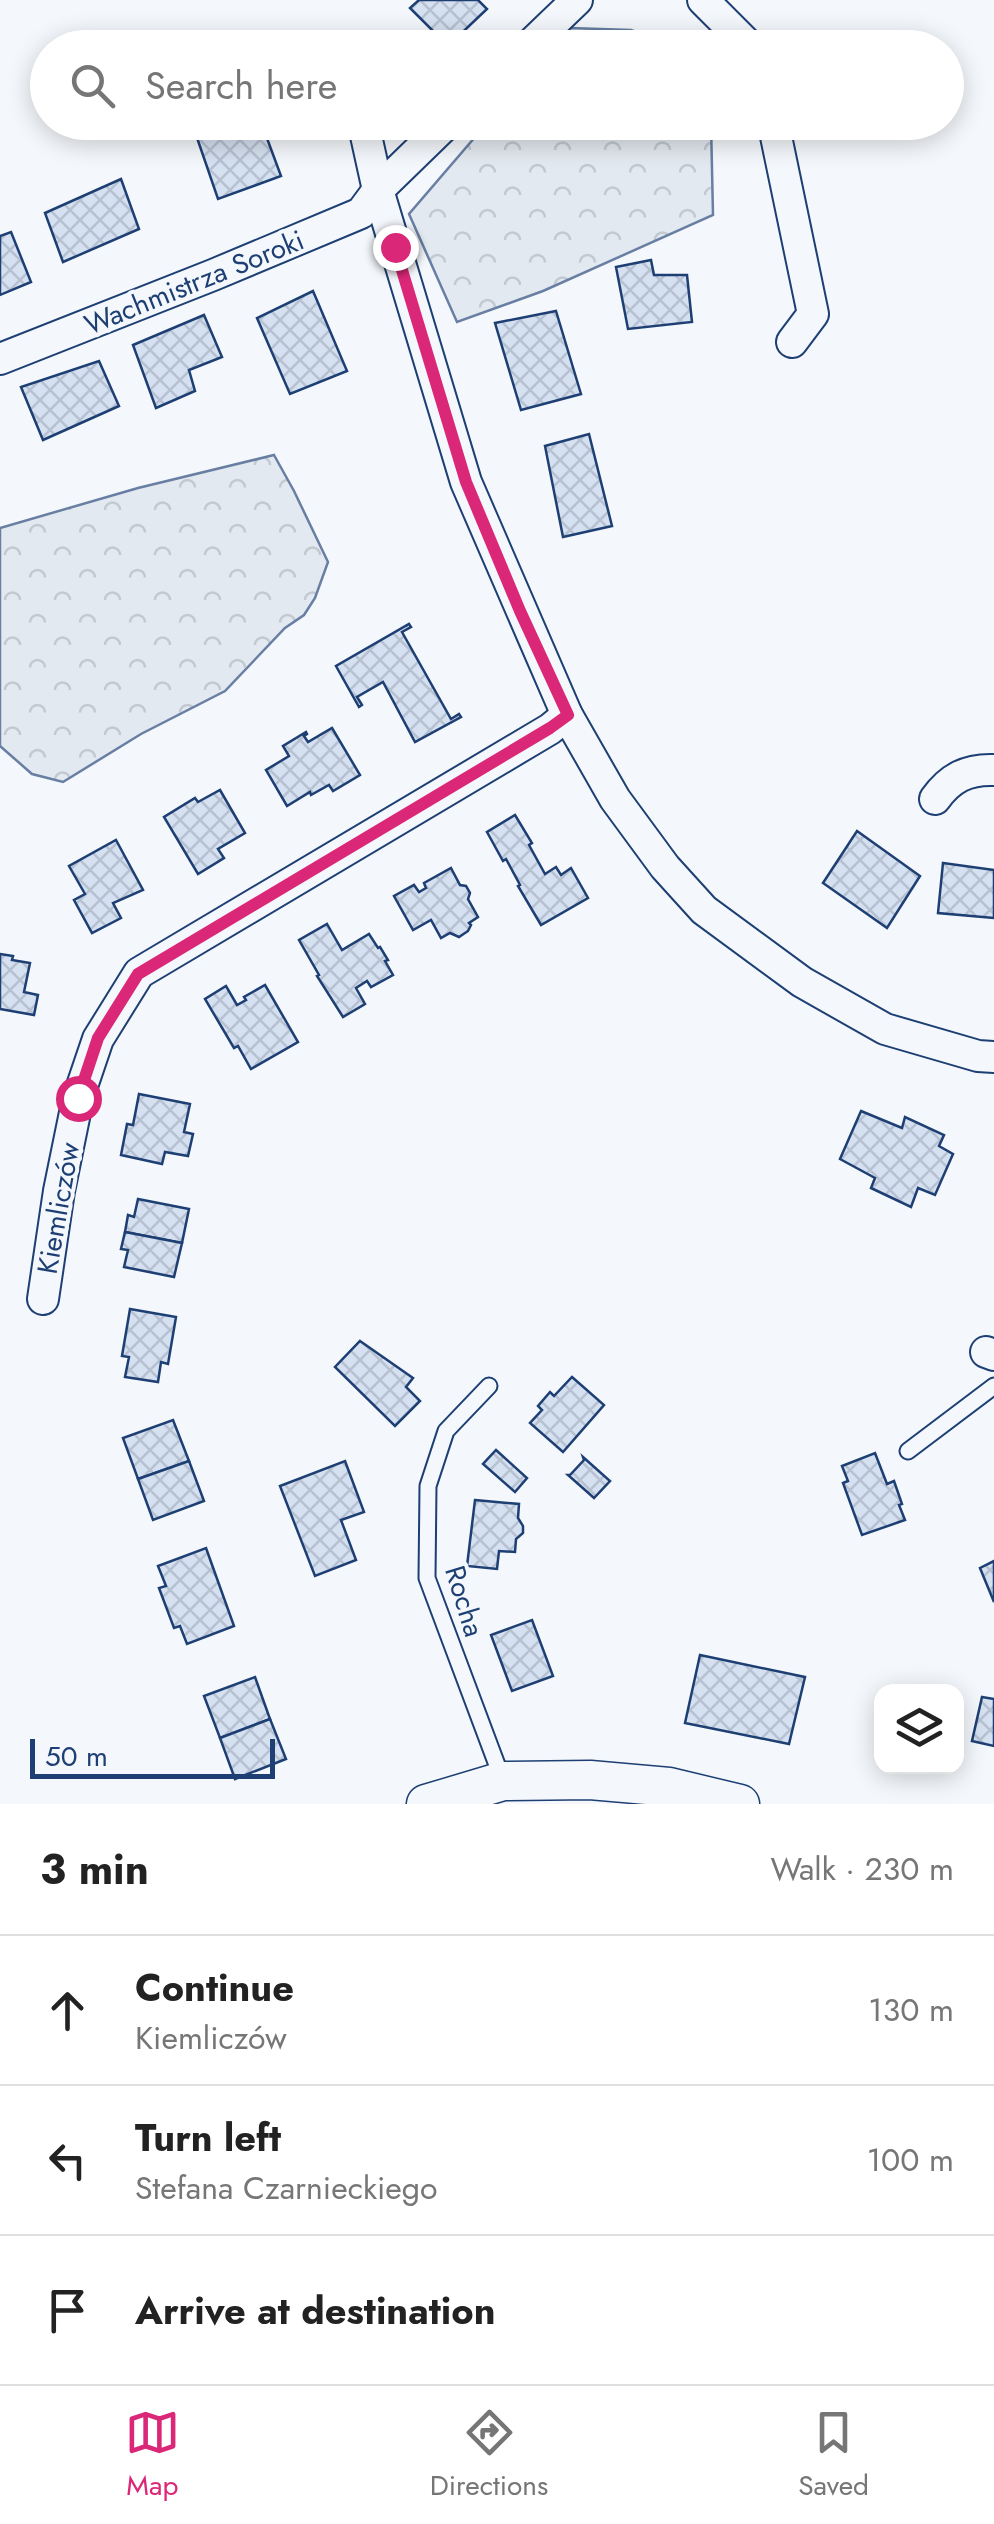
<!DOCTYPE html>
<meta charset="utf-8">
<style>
body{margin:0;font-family:Jost,sans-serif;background:#f6f6f6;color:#222}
.controls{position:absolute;right:30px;bottom:30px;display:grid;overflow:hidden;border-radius:20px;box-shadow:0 5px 25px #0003}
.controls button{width:90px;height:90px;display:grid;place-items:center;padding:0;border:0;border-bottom:2px solid #e0e0e0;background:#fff;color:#222;font:50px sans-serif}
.scale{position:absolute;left:30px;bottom:25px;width:245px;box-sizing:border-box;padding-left:10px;border:5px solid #1d3f73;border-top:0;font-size:28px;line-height:35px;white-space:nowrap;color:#1d3f73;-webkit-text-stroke:8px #f4f7fb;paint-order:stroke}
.stop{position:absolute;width:30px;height:30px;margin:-22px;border:8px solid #db2777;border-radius:50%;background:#fff}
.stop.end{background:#db2777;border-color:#fff;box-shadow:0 2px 10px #0008}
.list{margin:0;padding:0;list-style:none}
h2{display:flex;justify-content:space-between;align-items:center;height:130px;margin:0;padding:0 40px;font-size:42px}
h2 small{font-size:32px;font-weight:400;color:#767676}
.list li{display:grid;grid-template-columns:65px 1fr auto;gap:30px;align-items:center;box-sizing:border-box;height:150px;padding:0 40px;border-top:2px solid #e0e0e0}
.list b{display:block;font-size:38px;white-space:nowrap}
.list p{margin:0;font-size:32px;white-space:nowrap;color:#767676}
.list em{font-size:32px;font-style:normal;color:#767676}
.icon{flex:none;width:55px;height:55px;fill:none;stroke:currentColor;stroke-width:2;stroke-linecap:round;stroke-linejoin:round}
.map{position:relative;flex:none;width:994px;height:1804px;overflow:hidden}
.search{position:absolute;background:#fff;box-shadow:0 5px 25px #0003;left:30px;right:30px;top:30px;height:110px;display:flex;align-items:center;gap:25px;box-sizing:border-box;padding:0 35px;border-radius:55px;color:#767676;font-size:38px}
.sheet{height:580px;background:#fff}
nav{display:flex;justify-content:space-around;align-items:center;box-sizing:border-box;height:140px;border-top:2px solid #e0e0e0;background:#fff;font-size:28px;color:#767676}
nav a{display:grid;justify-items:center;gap:5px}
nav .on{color:#db2777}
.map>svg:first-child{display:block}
.forest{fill:url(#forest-crowns);stroke:#687fa3;stroke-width:2.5}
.building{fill:url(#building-cross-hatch);stroke:#1d3f73;stroke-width:2.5}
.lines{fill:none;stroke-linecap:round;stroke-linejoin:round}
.service-casing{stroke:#1d3f73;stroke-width:19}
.minor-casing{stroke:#1d3f73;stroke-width:34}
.tertiary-casing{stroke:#1d3f73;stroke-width:41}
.service{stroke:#f4f7fb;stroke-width:15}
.minor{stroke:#f4f7fb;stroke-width:30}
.tertiary{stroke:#f4f7fb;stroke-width:38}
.route{stroke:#db2777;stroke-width:12}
.labels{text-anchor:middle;stroke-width:8;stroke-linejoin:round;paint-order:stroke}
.street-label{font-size:28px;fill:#1d3f73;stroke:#f4f7fb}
</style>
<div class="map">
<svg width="994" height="1804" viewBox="0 0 994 1804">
<defs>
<pattern id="forest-crowns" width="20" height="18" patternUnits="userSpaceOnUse" patternTransform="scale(2.5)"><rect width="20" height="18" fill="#e3e9f0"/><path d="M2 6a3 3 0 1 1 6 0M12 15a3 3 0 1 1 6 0" fill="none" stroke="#c2c9d1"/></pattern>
<pattern id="building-cross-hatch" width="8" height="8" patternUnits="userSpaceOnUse" patternTransform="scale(2.5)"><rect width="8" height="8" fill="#d5e0f0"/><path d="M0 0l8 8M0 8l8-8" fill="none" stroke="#b6c1d1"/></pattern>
</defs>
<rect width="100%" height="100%" fill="#f4f7fb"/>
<!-- forest -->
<g class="forest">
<path d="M 569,28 L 631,30 L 668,43 L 671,47 L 552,48 Z"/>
<path d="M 488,122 L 711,123 L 713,215 L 543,291 L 457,322 L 409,214 Z"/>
<path d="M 274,455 L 294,491 L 328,562 L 315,598 L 304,615 L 285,628 L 225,691 L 141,734 L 63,782 L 32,774 L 0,746 L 0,528 L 138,488 Z"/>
</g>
<!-- building -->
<g class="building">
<path d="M 419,0 L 478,0 L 487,9 L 448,46 L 410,8 Z"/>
<path d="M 214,122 L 261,122 L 281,176 L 218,199 L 194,129 Z"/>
<path d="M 121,179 L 139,229 L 63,262 L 45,213 Z"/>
<path d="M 11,232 L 31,282 L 0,295 L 0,236 Z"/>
<path d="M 651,260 L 654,275 L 687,275 L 692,322 L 628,329 L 616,267 Z"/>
<path d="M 313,291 L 347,371 L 290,394 L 257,318 Z"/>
<path d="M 556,311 L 581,394 L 521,410 L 495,323 Z"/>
<path d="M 204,315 L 222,357 L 189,370 L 195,391 L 156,408 L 133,345 Z"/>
<path d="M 99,361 L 119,406 L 43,440 L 21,387 Z"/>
<path d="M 589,434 L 612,526 L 563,537 L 545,446 Z"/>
<path d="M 409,624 L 411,627 L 402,632 L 451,719 L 459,714 L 461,717 L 415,742 L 383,682 L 357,697 L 362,705 L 359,707 L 336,666 Z"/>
<path d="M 332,728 L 360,775 L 333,791 L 329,785 L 311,795 L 310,792 L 287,806 L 266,770 L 289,756 L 283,746 L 306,732 L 307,734 L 304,736 L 308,742 Z"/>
<path d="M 220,790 L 245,833 L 218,849 L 224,858 L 198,874 L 164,817 L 195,798 L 198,802 Z"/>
<path d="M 515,815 L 532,843 L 529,845 L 545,874 L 556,867 L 561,875 L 571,868 L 588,898 L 541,925 L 518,886 L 520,885 L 506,859 L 503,861 L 487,832 Z"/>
<path d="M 857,831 L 920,876 L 887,928 L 823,883 Z"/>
<path d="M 116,840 L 143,890 L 113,903 L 121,918 L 92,933 L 74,900 L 85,894 L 69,866 Z"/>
<path d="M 943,863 L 994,870 L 994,918 L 938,913 Z"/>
<path d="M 451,868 L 460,885 L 466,886 L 470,893 L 468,899 L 478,917 L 469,923 L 471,925 L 468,931 L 459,937 L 450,933 L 441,938 L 431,920 L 413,930 L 394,896 L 414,885 L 419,892 L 426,888 L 424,883 Z"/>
<path d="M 327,924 L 342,950 L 369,934 L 378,948 L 380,947 L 388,960 L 385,961 L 393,975 L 371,987 L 367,981 L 356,988 L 365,1004 L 343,1017 L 317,976 L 319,975 L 299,940 Z"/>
<path d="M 0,954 L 13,956 L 12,960 L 30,963 L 24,992 L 38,995 L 34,1015 L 0,1009 Z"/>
<path d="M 265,985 L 298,1042 L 251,1069 L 238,1046 L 234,1048 L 205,999 L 226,986 L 237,1005 L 246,1000 L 244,997 Z"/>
<path d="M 139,1094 L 190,1104 L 184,1132 L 193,1134 L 188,1156 L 165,1152 L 162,1164 L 121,1155 L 127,1124 L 133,1125 Z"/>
<path d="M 861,1111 L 902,1128 L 905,1117 L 944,1135 L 939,1146 L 953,1154 L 935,1195 L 918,1188 L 911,1207 L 871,1188 L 875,1178 L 840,1159 Z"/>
<path d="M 138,1199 L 189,1209 L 182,1243 L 125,1232 L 128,1215 L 134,1217 Z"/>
<path d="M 125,1232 L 182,1243 L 174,1277 L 124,1267 L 128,1250 L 121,1249 Z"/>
<path d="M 130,1309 L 176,1317 L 168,1364 L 161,1362 L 158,1382 L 125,1377 L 129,1357 L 122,1356 Z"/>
<path d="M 360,1341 L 413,1378 L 406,1387 L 420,1401 L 395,1426 L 335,1367 Z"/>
<path d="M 572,1377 L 604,1405 L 563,1452 L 530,1423 L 542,1410 L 538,1406 L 550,1392 L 554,1396 Z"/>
<path d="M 173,1420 L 189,1461 L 138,1479 L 123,1438 Z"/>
<path d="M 496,1450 L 527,1478 L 515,1492 L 483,1464 Z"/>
<path d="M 875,1453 L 887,1484 L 894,1481 L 902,1504 L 899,1505 L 905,1520 L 862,1535 L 843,1483 L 848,1481 L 842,1466 Z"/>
<path d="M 583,1457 L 610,1481 L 594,1498 L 568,1475 L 570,1475 L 584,1460 Z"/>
<path d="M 189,1461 L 204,1501 L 153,1520 L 138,1479 Z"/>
<path d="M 345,1461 L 364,1512 L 341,1520 L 356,1560 L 315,1576 L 280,1486 Z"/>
<path d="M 475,1500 L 519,1504 L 518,1518 L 523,1526 L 523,1533 L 516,1539 L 515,1552 L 499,1551 L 497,1569 L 467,1566 Z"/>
<path d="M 206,1548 L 234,1626 L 187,1644 L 180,1626 L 174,1628 L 159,1588 L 166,1586 L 158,1566 Z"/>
<path d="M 994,1561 L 994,1602 L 980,1568 Z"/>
<path d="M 532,1620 L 553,1676 L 512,1691 L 491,1635 Z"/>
<path d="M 700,1655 L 805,1677 L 789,1744 L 685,1723 Z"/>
<path d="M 255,1677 L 270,1719 L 220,1738 L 204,1696 Z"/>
<path d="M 982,1697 L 994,1699 L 994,1746 L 972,1741 Z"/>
<path d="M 270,1719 L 286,1759 L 235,1779 L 220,1738 Z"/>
</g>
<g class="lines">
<defs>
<g id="service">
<path d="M 489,1386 L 446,1431 L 428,1486 L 427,1578 L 503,1781"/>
<path d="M 908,1451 L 994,1386"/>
</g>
<g id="minor">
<path d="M 703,0 L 751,48"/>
<path d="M 527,48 L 577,0"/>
<path d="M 363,122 L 378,190 L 466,482 L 567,715 L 615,799 L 665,867 L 704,910 L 802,982 L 885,1029 L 978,1056 L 994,1057"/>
<path d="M 773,122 L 813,314 L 792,342"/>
<path d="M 0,359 L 213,275 L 361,213 L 378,190 L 448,122"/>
<path d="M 935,799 C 950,778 967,769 994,770"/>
<path d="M 43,1299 L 59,1191 L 78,1098 L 98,1039 L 139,973 L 550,729 L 567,715"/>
<path d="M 986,1352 L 994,1355"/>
</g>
<path id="tertiary" d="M 426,1804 L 503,1781 L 590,1780 L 669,1787 L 740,1804"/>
</defs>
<!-- service casing -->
<use href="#service" class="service-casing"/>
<!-- minor casing -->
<use href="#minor" class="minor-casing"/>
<!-- tertiary casing -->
<use href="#tertiary" class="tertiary-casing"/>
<!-- service -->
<use href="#service" class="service"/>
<!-- minor -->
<use href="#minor" class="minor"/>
<!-- tertiary -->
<use href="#tertiary" class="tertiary"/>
</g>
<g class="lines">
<!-- route -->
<path class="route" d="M 78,1098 L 98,1038 L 138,974 L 550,728 L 568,715 L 520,611 L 466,482 L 395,247"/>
</g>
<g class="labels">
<!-- street labels -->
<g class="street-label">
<text transform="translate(194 282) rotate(-22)" y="10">Wachmistrza Soroki</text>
<text transform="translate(58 1208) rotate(-80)" y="10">Kiemliczów</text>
<text transform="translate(465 1601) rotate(73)" y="10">Rocha</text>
</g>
</g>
</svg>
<div class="controls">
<button><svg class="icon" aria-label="layers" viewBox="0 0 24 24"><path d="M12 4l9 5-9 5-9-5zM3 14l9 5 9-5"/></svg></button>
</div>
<div class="scale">50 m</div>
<div class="stop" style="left:78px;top:1098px"></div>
<div class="stop end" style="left:395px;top:247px"></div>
<div class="search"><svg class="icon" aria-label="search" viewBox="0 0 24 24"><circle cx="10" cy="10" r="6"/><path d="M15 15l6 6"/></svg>Search here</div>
</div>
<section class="sheet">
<h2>3 min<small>Walk · 230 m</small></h2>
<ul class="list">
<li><svg class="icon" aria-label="ahead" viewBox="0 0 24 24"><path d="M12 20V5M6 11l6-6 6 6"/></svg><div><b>Continue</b><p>Kiemliczów</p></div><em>130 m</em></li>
<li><svg class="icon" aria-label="left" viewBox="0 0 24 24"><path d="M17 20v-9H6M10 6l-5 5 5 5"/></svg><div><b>Turn left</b><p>Stefana Czarnieckiego</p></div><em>100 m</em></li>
<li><svg class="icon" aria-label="arrive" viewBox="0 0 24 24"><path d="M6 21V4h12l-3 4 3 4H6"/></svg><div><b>Arrive at destination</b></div></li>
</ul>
</section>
<nav>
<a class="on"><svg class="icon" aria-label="map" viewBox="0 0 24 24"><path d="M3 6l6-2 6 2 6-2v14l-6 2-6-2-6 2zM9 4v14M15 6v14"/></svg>Map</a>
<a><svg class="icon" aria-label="directions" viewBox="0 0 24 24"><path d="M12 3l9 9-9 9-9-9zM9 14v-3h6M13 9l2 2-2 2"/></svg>Directions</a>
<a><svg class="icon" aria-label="saved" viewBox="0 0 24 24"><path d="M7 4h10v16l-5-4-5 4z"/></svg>Saved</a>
</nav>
